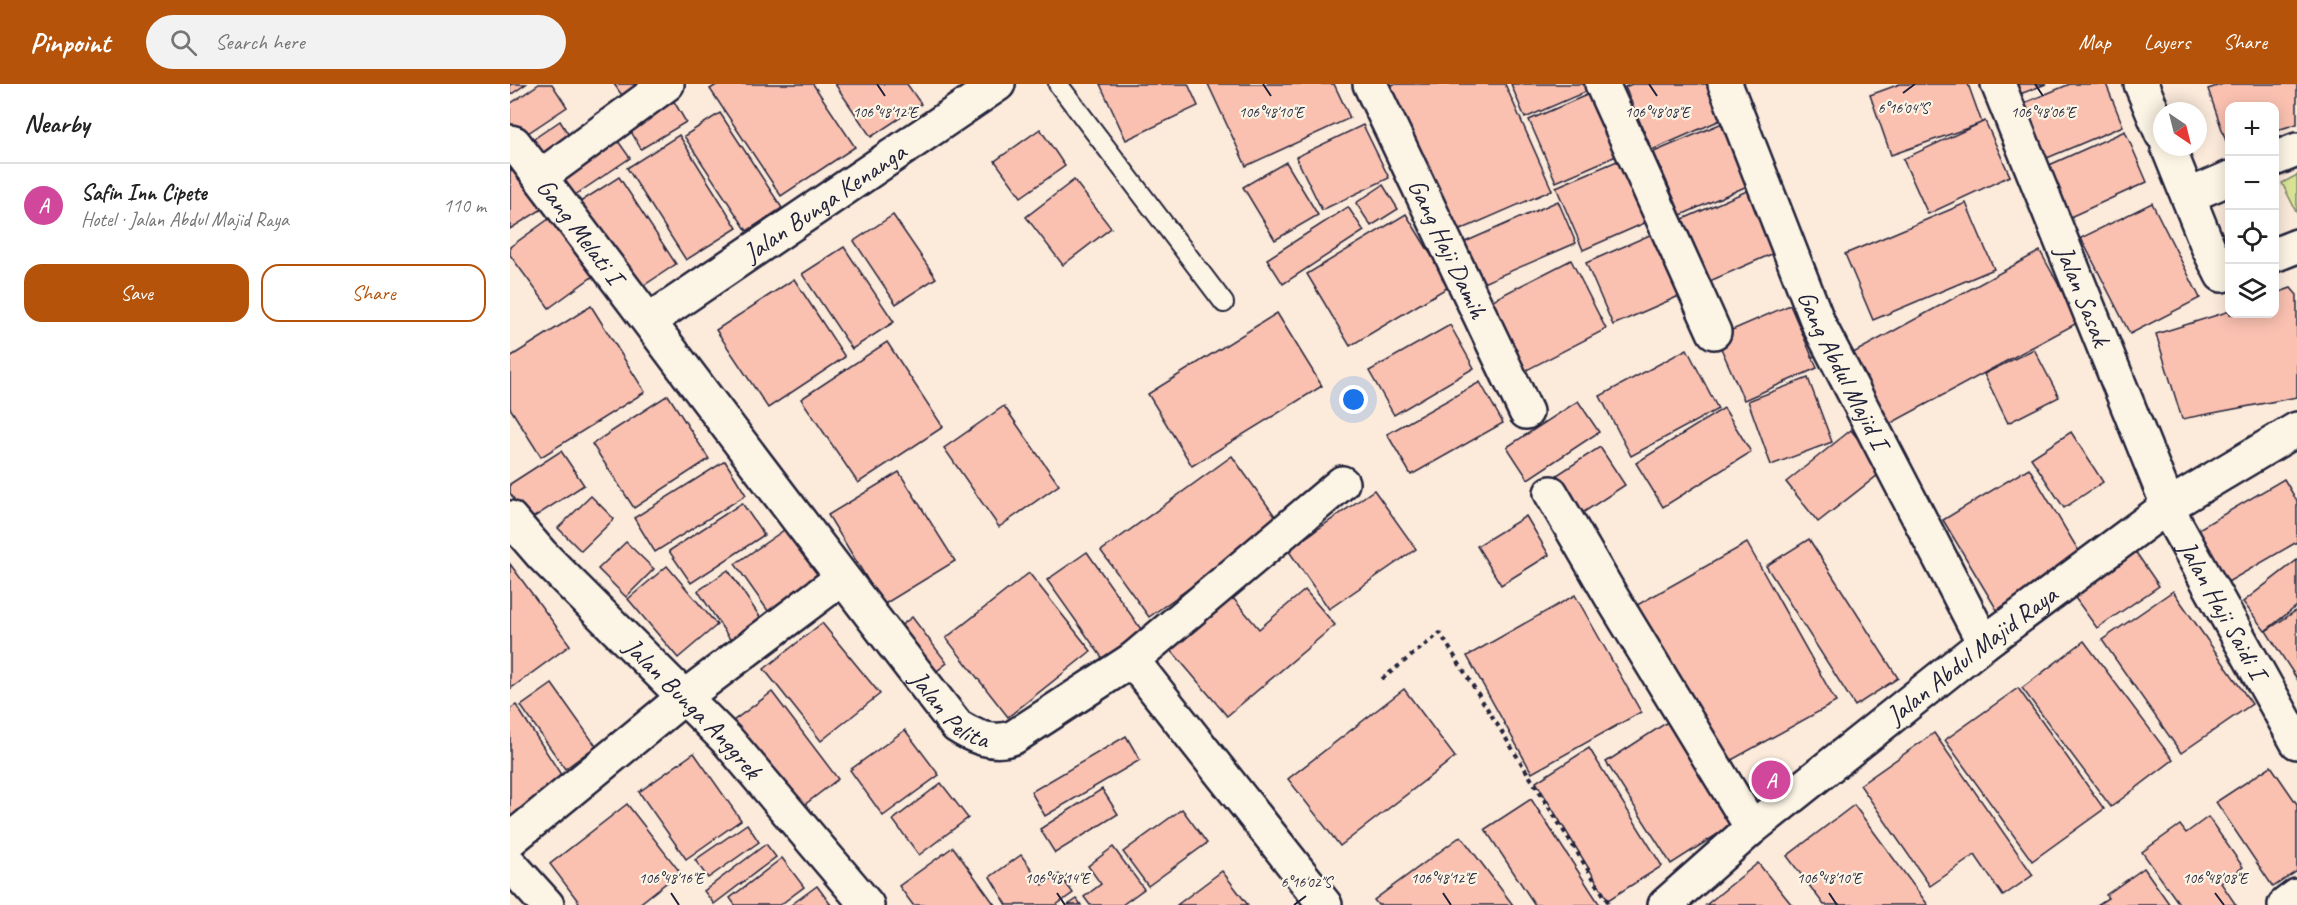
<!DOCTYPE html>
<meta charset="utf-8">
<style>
body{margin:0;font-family:Caveat,sans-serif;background:#f2f2f2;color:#222}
.controls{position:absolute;right:18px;top:18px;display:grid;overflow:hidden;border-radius:12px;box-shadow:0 3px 15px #0003}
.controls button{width:54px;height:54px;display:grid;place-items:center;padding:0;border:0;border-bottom:2px solid #e0e0e0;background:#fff;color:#222;font:30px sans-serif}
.compass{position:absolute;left:1643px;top:18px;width:54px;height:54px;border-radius:50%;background:#fff;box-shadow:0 3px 15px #0003;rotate:145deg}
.you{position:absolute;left:844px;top:316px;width:21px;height:21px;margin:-15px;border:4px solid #fff;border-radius:50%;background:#1a73e8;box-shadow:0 0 0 9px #1a73e833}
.badge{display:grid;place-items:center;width:39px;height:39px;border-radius:50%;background:#b45309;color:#fff;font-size:20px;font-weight:700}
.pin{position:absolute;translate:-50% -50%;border:3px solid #fff;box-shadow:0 2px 6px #0006}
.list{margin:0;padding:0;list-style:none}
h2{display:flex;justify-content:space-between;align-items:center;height:78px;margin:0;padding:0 24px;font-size:26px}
h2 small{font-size:20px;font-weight:400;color:#767676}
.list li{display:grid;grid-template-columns:39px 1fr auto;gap:18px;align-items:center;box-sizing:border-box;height:84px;padding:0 24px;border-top:2px solid #e0e0e0}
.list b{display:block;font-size:22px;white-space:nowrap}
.list p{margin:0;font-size:20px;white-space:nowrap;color:#767676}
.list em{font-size:20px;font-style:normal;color:#767676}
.actions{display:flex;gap:12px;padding:18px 24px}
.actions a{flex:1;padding:14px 0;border:2px solid #b45309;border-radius:18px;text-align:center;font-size:21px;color:#b45309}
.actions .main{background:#b45309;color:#fff}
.icon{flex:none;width:33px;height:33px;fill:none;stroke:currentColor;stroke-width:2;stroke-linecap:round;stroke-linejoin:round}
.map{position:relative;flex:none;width:1787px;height:821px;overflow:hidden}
header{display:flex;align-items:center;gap:36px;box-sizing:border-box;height:84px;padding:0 30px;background:#b45309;color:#fff}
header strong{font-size:28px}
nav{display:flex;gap:33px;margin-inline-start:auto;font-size:21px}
.search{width:420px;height:54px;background:#f2f2f2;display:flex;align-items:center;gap:15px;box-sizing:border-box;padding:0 21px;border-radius:33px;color:#767676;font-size:22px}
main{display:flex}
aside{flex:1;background:#fff}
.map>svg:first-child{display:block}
.pitch{fill:#d9e497;stroke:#7e8369;stroke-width:1.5}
.building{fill:#fac1b1;stroke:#22223b;stroke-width:1.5}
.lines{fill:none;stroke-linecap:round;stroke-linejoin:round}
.service-casing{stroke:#22223b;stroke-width:22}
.minor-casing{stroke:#22223b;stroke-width:38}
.tertiary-casing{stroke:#22223b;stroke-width:38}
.path{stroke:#22223b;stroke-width:4;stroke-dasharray:4.5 4.5;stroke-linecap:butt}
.service{stroke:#fcf5e5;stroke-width:18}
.minor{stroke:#fcf5e5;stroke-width:33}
.tertiary{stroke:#fcf5e5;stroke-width:33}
.ticks{fill:none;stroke:#22223b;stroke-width:2}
.labels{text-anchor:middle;stroke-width:4.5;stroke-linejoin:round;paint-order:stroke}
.street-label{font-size:26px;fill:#22223b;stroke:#fcf5e5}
.ticks-label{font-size:15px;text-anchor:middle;fill:#22223b;stroke:#fcf5e5;stroke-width:4.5;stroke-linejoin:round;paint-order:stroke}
</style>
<header>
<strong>Pinpoint</strong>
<div class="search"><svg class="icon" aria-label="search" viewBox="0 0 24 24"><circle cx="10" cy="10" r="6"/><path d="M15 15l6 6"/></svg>Search here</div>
<nav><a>Map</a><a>Layers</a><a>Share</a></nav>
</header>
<main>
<aside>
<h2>Nearby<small></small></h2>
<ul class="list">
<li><span class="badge" style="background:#d1479c">A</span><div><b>Safin Inn Cipete</b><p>Hotel · Jalan Abdul Majid Raya</p></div><em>110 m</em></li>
</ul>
<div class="actions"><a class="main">Save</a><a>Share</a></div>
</aside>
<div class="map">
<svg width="1787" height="821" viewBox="0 0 1787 821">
<rect width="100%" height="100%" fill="#fcebdb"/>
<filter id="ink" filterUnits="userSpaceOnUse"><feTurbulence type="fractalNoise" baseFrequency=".0167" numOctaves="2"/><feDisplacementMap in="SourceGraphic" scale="12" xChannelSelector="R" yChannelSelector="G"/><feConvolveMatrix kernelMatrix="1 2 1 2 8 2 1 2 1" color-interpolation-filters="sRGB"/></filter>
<g filter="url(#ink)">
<!-- pitch -->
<path class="pitch" d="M 1787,91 L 1787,129 L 1772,99 Z"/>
<!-- building -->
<g class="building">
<path d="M 0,0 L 16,0 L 0,11 Z"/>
<path d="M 29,0 L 42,0 L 57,23 L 9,55 L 0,42 L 0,20 Z"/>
<path d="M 104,0 L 129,0 L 133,5 L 116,17 Z"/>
<path d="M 208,0 L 303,0 L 345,63 L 271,112 L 200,5 Z"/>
<path d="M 325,0 L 397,0 L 411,20 L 361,53 Z"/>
<path d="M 590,0 L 678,0 L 688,22 L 616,56 Z"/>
<path d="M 698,0 L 824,0 L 840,34 L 736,82 Z"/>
<path d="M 884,0 L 995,0 L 1042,106 L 941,150 L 876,4 Z"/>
<path d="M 1001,0 L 1088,0 L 1089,2 L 1015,34 Z"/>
<path d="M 1122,0 L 1200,0 L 1215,34 L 1142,66 L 1115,3 Z"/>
<path d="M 1390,0 L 1458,0 L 1472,39 L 1381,71 L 1360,11 Z"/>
<path d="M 1500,0 L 1536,0 L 1505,12 Z"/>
<path d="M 1560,0 L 1596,0 L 1613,42 L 1530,77 L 1507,22 Z"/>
<path d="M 1713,0 L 1787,0 L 1787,40 L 1764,47 L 1764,22 L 1720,22 L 1718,63 L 1698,5 Z"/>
<path d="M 1093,4 L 1120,66 L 1046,98 L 1019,36 Z"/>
<path d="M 159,9 L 176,38 L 131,65 L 114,35 Z"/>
<path d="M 210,29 L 272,124 L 237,147 L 174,52 Z"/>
<path d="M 50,37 L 65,61 L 30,84 L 15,61 Z"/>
<path d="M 1217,37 L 1244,99 L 1171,131 L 1144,68 Z"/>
<path d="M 1475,37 L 1500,92 L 1418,130 L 1393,75 Z"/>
<path d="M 853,41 L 879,94 L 812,126 L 786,73 Z"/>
<path d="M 530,45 L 555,82 L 511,113 L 485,77 Z"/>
<path d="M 1615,47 L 1637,98 L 1558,134 L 1535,83 Z"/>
<path d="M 103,50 L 120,74 L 62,113 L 46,90 Z"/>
<path d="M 169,51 L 227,144 L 176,176 L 117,84 Z"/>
<path d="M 1119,72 L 1146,134 L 1073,166 L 1046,103 Z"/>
<path d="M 776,78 L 808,131 L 765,156 L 733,103 Z"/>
<path d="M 0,79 L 37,122 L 0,145 Z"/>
<path d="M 109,93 L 166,180 L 127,206 L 70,118 Z"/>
<path d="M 564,96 L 601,144 L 553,181 L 516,133 Z"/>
<path d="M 873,101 L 888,125 L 861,142 L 846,119 Z"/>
<path d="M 1246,103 L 1273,165 L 1200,197 L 1173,135 Z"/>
<path d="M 1048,117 L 1066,159 L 964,203 L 946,162 Z"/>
<path d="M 1456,119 L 1484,185 L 1363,236 L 1335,170 Z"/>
<path d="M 1642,119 L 1690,214 L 1620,250 L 1571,154 Z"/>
<path d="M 838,123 L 854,147 L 773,200 L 757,175 Z"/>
<path d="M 896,130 L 940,202 L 840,262 L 797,190 Z"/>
<path d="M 383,131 L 426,194 L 386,220 L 344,157 Z"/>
<path d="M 43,132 L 86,190 L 39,224 L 0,171 L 0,163 Z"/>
<path d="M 1149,147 L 1176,209 L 1103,241 L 1076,179 Z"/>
<path d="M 334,163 L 384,238 L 342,265 L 292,190 Z"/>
<path d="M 1530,167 L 1569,238 L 1372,344 L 1334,274 Z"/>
<path d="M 1061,176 L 1096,245 L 1007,291 L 971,222 Z"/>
<path d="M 284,195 L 335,273 L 258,324 L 206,246 Z"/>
<path d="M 1781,204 L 1787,211 L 1787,313 L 1672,335 L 1646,250 L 1720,227 L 1720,230 L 1764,230 L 1764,210 Z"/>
<path d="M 1280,221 L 1307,284 L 1234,316 L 1206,253 Z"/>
<path d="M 81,222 L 135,308 L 31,373 L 0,324 L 0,273 Z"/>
<path d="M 767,229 L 812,302 L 682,382 L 638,310 Z"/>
<path d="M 940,241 L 964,284 L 884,331 L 859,287 Z"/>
<path d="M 377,258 L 433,343 L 348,399 L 291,315 Z"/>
<path d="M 1177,265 L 1208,325 L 1121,372 L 1090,312 Z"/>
<path d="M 1524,265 L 1549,313 L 1498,339 L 1474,290 Z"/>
<path d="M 1298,294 L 1322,358 L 1261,381 L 1238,317 Z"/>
<path d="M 970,298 L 993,339 L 901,391 L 877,350 Z"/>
<path d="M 158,311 L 199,375 L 124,424 L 82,360 Z"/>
<path d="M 1068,317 L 1089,348 L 1018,395 L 997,363 Z"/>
<path d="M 494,322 L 549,401 L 489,443 L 434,364 Z"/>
<path d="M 1214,324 L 1241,368 L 1153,423 L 1126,379 Z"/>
<path d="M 1341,346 L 1373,387 L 1308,438 L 1276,398 Z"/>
<path d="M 1561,348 L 1593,398 L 1554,424 L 1521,374 Z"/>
<path d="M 1090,363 L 1115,401 L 1071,430 L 1047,391 Z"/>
<path d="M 51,367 L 74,401 L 18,437 L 0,409 L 0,400 Z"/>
<path d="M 722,372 L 770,439 L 639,533 L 591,467 Z"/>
<path d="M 215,377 L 236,411 L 145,468 L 124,434 Z"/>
<path d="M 1519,384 L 1573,474 L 1487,526 L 1433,436 Z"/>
<path d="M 389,388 L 445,477 L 373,521 L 318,431 Z"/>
<path d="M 1774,395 L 1787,417 L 1787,458 L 1718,498 L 1687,446 Z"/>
<path d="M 864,406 L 906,465 L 819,525 L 778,466 Z"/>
<path d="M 81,412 L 104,435 L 71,467 L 48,444 Z"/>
<path d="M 232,419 L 254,451 L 181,499 L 159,467 Z"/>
<path d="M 1016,432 L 1039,471 L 991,501 L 967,462 Z"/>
<path d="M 277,444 L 315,498 L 263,534 L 225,480 Z"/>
<path d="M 1299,455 L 1388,594 L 1345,622 L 1256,482 Z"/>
<path d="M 116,458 L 144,485 L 116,513 L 88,485 Z"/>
<path d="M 1237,459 L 1326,618 L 1209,683 L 1120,525 Z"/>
<path d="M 1623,464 L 1649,502 L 1587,544 L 1560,507 Z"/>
<path d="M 577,468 L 633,548 L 593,575 L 537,496 Z"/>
<path d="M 1787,476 L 1787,522 L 1755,547 L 1733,518 Z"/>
<path d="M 0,480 L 60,561 L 0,605 Z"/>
<path d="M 157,482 L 207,541 L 168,574 L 118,515 Z"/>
<path d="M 218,486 L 259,546 L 227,566 L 188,507 Z"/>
<path d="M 519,489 L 581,567 L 498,633 L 436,554 Z"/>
<path d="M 795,506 L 825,541 L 717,632 L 661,566 L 723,514 L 749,545 Z"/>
<path d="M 1663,507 L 1742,620 L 1671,669 L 1592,556 Z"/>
<path d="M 1065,511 L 1131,628 L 1022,689 L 957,572 Z"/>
<path d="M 1787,526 L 1787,595 L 1756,547 Z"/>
<path d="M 402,533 L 437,579 L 414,597 L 379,551 Z"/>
<path d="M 312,539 L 370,610 L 311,657 L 254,585 Z"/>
<path d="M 1574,557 L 1663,676 L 1601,723 L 1512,604 Z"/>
<path d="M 42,600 L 86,662 L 55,685 L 11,622 Z"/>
<path d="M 1508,604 L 1594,725 L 1522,777 L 1435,656 Z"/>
<path d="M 894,605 L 945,673 L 830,762 L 778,695 Z"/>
<path d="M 262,608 L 328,695 L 285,728 L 219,640 Z"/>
<path d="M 6,621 L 59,703 L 0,742 L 0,625 Z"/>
<path d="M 1159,637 L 1225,739 L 1161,780 L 1096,678 Z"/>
<path d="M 395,646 L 429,691 L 373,732 L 340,686 Z"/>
<path d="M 1424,649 L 1523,791 L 1493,812 L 1465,771 L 1420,802 L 1350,701 Z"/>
<path d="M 616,652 L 630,676 L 535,732 L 521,708 Z"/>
<path d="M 1079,664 L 1152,782 L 1098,816 L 1026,698 Z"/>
<path d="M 184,669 L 231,736 L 176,775 L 129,708 Z"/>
<path d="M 1761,682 L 1787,720 L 1787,787 L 1763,803 L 1706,718 Z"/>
<path d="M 431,699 L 458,734 L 409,771 L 383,736 Z"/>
<path d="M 592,705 L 608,730 L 545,769 L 530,745 Z"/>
<path d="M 1021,715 L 1090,821 L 1025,821 L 975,745 Z"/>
<path d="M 117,720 L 170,788 L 128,821 L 71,821 L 40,780 Z"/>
<path d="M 1344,721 L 1418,821 L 1314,821 L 1277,772 Z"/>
<path d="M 672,725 L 697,759 L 638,802 L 613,768 Z"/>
<path d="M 1698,733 L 1733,783 L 1711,799 L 1726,821 L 1670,821 L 1632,768 L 1670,741 L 1676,749 Z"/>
<path d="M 237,740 L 249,758 L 198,794 L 185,776 Z"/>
<path d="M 951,752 L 1003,821 L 868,821 L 864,816 Z"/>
<path d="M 256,760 L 266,773 L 204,820 L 194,807 Z"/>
<path d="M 443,763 L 485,821 L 403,821 L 389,802 Z"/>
<path d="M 603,763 L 634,805 L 612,821 L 580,821 L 574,813 L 591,800 L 578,782 Z"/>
<path d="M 511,771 L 533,801 L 549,790 L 563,809 L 546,821 L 497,821 L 480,793 Z"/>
<path d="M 272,774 L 294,803 L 270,821 L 225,821 L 220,814 Z"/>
<path d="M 1248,779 L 1282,821 L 1196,821 Z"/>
<path d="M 1634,784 L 1660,821 L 1587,821 L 1598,814 L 1596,811 Z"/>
<path d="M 712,787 L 738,821 L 667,821 Z"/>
<path d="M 307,802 L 321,821 L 281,821 Z"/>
<path d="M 567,815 L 571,821 L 558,821 Z"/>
</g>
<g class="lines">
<defs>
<path id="service" d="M 548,0 L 714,219"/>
<g id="minor">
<path id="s1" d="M 860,0 L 1016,328"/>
<path d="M 1092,0 L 1204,248"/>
<path id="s2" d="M 1215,0 L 1309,241 L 1474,559"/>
<path id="s3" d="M 1488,0 L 1666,441 L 1787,658"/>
<path d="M 1631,0 L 1652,50"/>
<path id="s4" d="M 0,58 L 4,59 C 152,254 297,450 447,642 C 464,653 485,661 504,653 L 622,576 L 832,399"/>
<path d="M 1658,63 L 1699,165 L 1712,191 L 1720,188"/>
<path d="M 1764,75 L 1787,66"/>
<path d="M 30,93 L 157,0"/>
<path d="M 1678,112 L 1720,94"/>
<path d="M 1764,171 L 1787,162"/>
<path id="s5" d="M 139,237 L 488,0"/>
<path d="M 1041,409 L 1101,512 L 1242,744"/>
<path id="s6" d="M 0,434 L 32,471 L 218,657 L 357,821"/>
<path d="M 622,576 L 815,821"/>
<path d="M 0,756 L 173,614 L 332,494"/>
<path d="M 0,780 L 37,821"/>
<path d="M 1775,821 L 1787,812"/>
</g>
<g id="tertiary">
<path id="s7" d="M 1155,821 L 1242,744 L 1474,559 L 1658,422 L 1787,345"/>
</g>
</defs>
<!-- service casing -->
<use href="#service" class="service-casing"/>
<!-- minor casing -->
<use href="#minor" class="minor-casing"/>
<!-- tertiary casing -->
<use href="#tertiary" class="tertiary-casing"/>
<!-- path -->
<path class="path" d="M 872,595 L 930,549 L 1100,821"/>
<!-- service -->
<use href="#service" class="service"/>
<!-- minor -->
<use href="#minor" class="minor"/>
<!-- tertiary -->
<use href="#tertiary" class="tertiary"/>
</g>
</g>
<!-- ticks -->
<path class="ticks" d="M 367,0 L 375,12M 753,0 L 761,12M 1139,0 L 1147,12M 1525,0 L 1533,12M 1393,9 L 1405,0M 161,809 L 169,821M 547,809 L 555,821M 933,809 L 941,821M 1319,809 L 1327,821M 1705,809 L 1714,821M 784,821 L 796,812"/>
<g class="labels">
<!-- street labels -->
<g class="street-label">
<text dy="9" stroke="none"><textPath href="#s5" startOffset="212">Jalan Bunga Kenanga</textPath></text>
<text dy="9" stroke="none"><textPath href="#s4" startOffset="114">Gang Melati I</textPath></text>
<text dy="9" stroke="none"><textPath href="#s1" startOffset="182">Gang Haji Damih</textPath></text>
<text dy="9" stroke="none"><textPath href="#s3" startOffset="228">Jalan Sasak</textPath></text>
<text dy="9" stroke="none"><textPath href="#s2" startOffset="309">Gang Abdul Majid I</textPath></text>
<text dy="9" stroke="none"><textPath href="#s3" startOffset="572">Jalan Haji Saidi I</textPath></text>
<text dy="9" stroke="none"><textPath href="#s7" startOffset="396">Jalan Abdul Majid Raya</textPath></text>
<text dy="9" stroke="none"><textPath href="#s4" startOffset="720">Jalan Pelita</textPath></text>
<text dy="9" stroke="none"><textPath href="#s6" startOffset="264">Jalan Bunga Anggrek</textPath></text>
</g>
</g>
<g class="ticks-label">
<text x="1393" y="29">6°16'04"S</text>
<text x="375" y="33">106°48'12"E</text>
<text x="761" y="33">106°48'10"E</text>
<text x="1147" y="33">106°48'08"E</text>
<text x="1533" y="33">106°48'06"E</text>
<text x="161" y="799">106°48'16"E</text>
<text x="547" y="799">106°48'14"E</text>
<text x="933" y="799">106°48'12"E</text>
<text x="1319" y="799">106°48'10"E</text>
<text x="1705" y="799">106°48'08"E</text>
<text x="796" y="803">6°16'02"S</text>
</g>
</svg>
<div class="controls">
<button>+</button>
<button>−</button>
<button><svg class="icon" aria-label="locate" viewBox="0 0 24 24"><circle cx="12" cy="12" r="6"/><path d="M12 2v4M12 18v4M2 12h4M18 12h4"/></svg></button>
<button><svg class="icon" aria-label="layers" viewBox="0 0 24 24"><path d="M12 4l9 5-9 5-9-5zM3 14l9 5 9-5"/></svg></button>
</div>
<svg class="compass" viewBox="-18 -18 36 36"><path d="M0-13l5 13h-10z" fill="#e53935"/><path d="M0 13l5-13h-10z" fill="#767676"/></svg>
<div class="you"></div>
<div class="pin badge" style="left:1261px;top:696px;background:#d1479c">A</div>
</div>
</main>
